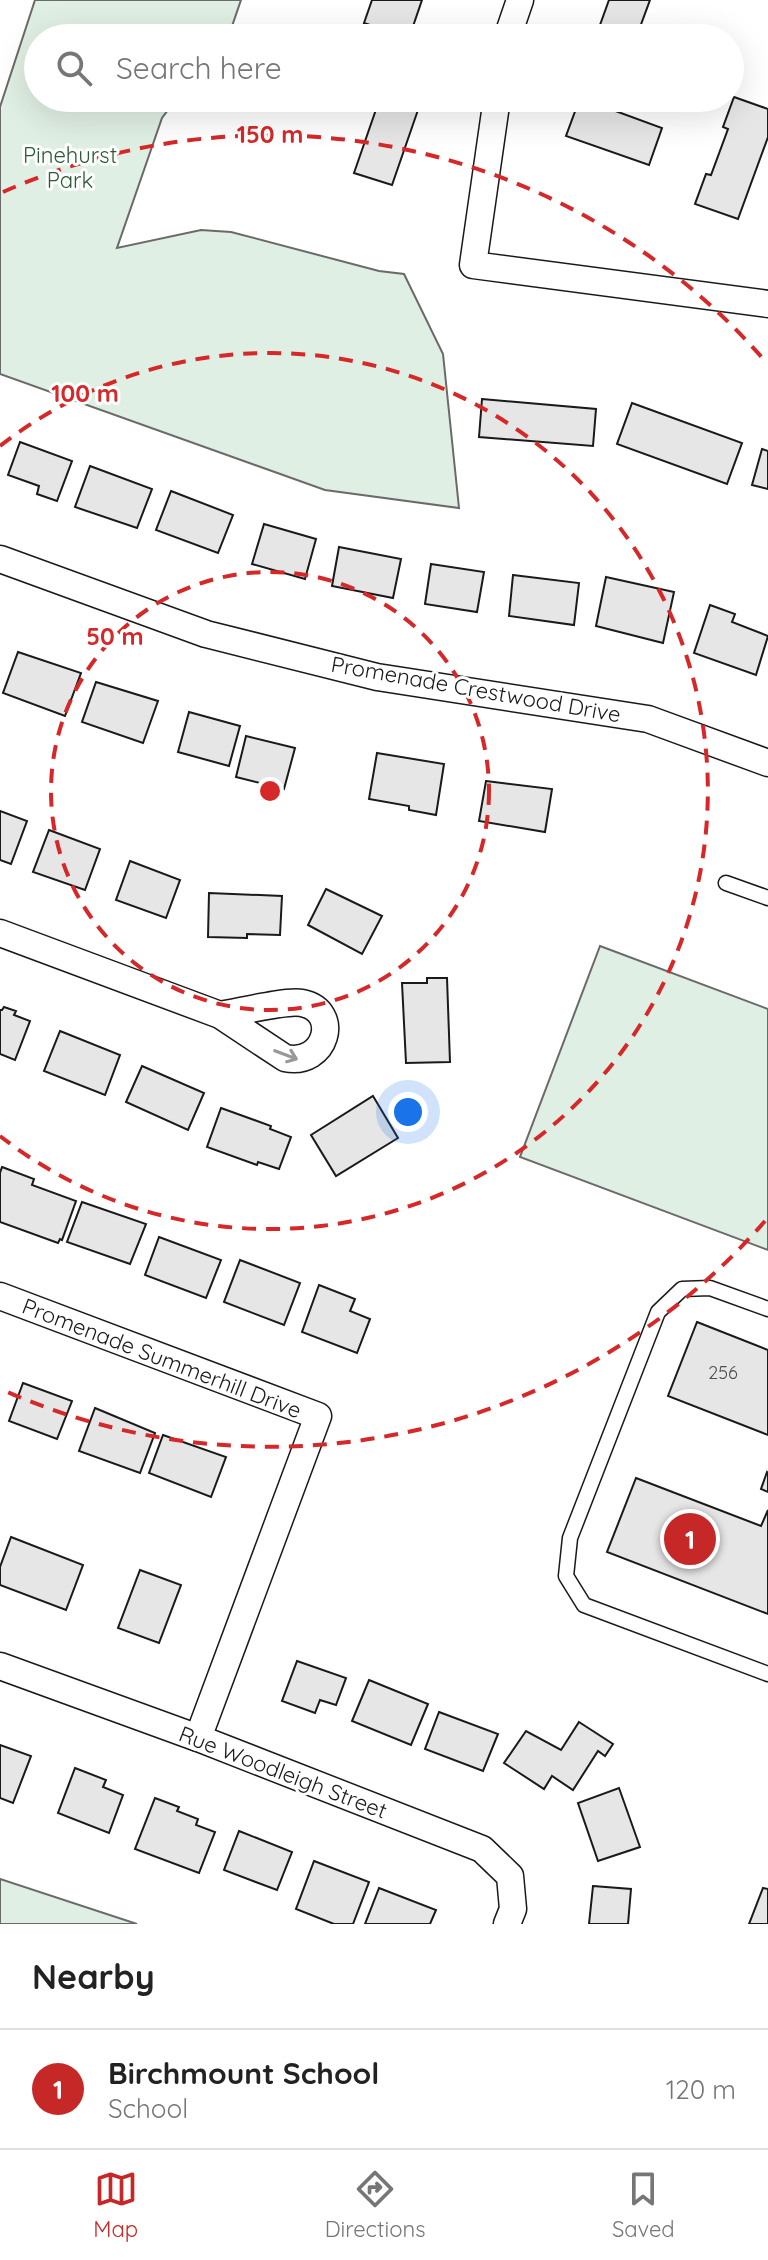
<!DOCTYPE html>
<style>
body{margin:0;font-family:Quicksand,sans-serif;background:#f6f6f6;color:#222}
.you{position:absolute;left:408px;top:1112px;width:28px;height:28px;margin:-20px;border:6px solid #fff;border-radius:50%;background:#1a73e8;box-shadow:0 0 0 12px #1a73e833}
.badge{display:grid;place-items:center;width:52px;height:52px;border-radius:50%;background:#c62828;color:#fff;font-size:26px;font-weight:700}
.pin{position:absolute;translate:-50% -50%;border:4px solid #fff;box-shadow:0 2px 8px #0006}
.list{margin:0;padding:0;list-style:none}
h2{display:flex;justify-content:space-between;align-items:center;height:104px;margin:0;padding:0 32px;font-size:34px}
h2 small{font-size:26px;font-weight:400;color:#767676}
.list li{display:grid;grid-template-columns:52px 1fr auto;gap:24px;align-items:center;box-sizing:border-box;height:120px;padding:0 32px;border-top:2px solid #e0e0e0}
.list b{display:block;font-size:30px;white-space:nowrap}
.list p{margin:0;font-size:26px;white-space:nowrap;color:#767676}
.list em{font-size:26px;font-style:normal;color:#767676}
.icon{flex:none;width:44px;height:44px;fill:none;stroke:currentColor;stroke-width:2;stroke-linecap:round;stroke-linejoin:round}
.map{position:relative;flex:none;width:768px;height:1924px;overflow:hidden}
.search{position:absolute;background:#fff;box-shadow:0 8px 32px #0002;left:24px;right:24px;top:24px;height:88px;display:flex;align-items:center;gap:20px;box-sizing:border-box;padding:0 28px;border-radius:44px;color:#767676;font-size:30px}
.sheet{height:224px;background:#fff}
nav{display:flex;justify-content:space-around;align-items:center;box-sizing:border-box;height:112px;border-top:2px solid #e0e0e0;background:#fff;font-size:22px;color:#767676}
nav a{display:grid;justify-items:center;gap:4px}
nav .on{color:#c62828}
.map>svg:first-child{display:block}
.green{fill:#e0efe3;stroke:#6a6a6a;stroke-width:2}
.building{fill:#e6e6e6;stroke:#1a1a1a;stroke-width:2}
.lines{fill:none;stroke-linecap:round;stroke-linejoin:round}
.lane-casing{stroke:#1a1a1a;stroke-width:17}
.street-casing{stroke:#1a1a1a;stroke-width:29}
.lane{stroke:#fff;stroke-width:14}
.street{stroke:#fff;stroke-width:26}
.oneway{stroke:#989898}
.ring{fill:none;stroke:#d62828;stroke-width:4;stroke-dasharray:14 10}
.labels{text-anchor:middle;stroke-width:6;stroke-linejoin:round;paint-order:stroke}
.number-label{font-size:18px;fill:#4d4d4d}
.park-label{font-size:22px;fill:#2b5a34;stroke:#fff}
.street-label{font-size:22px;fill:#1a1a1a;stroke:#fff}
.centre{fill:#d62828;stroke:#fff;stroke-width:4}
.ring-label{font-size:24px;text-anchor:middle;font-weight:bold;fill:#d62828;stroke:#fff;stroke-width:6;stroke-linejoin:round;paint-order:stroke}
</style>
<div class="map">
<svg width="768" height="1924" viewBox="0 0 768 1924">
<rect width="100%" height="100%" fill="#fff"/>
<!-- green -->
<g class="green">
<path d="M 35,0 L 241,0 L 231,29 L 224,38 L 38,38 L 38,98 L 177,98 L 162,118 L 117,248 L 201,230 L 231,232 L 379,271 L 404,274 L 443,354 L 459,508 L 325,490 L 0,374 L 0,107 Z"/>
<path d="M 600,946 L 768,1009 L 768,1250 L 520,1157 Z"/>
<path d="M 0,1879 L 137,1924 L 0,1924 Z"/>
</g>
<!-- building -->
<g class="building">
<path d="M 372,0 L 422,0 L 409,38 L 364,23 Z"/>
<path d="M 609,0 L 650,0 L 636,38 L 596,36 Z"/>
<path d="M 734,97 L 768,109 L 768,137 L 738,219 L 695,204 L 706,174 L 711,175 L 728,129 L 723,127 Z"/>
<path d="M 380,98 L 418,110 L 392,185 L 354,173 Z"/>
<path d="M 580,98 L 662,128 L 649,165 L 566,136 Z"/>
<path d="M 482,399 L 596,409 L 593,446 L 479,437 Z"/>
<path d="M 632,403 L 742,443 L 727,484 L 617,444 Z"/>
<path d="M 20,442 L 72,461 L 57,501 L 37,494 L 39,486 L 8,475 Z"/>
<path d="M 762,449 L 768,451 L 768,489 L 752,485 Z"/>
<path d="M 90,466 L 152,489 L 137,528 L 75,507 Z"/>
<path d="M 171,491 L 233,515 L 218,553 L 156,530 Z"/>
<path d="M 264,524 L 316,539 L 305,579 L 252,564 Z"/>
<path d="M 339,547 L 401,559 L 393,598 L 332,586 Z"/>
<path d="M 431,564 L 484,572 L 477,612 L 425,604 Z"/>
<path d="M 513,575 L 579,583 L 574,625 L 509,616 Z"/>
<path d="M 606,577 L 674,592 L 663,643 L 596,626 Z"/>
<path d="M 710,605 L 735,614 L 732,622 L 768,636 L 756,675 L 694,653 Z"/>
<path d="M 18,652 L 81,673 L 65,716 L 3,693 Z"/>
<path d="M 96,682 L 158,701 L 143,743 L 82,722 Z"/>
<path d="M 189,712 L 240,726 L 229,766 L 178,752 Z"/>
<path d="M 246,736 L 295,748 L 284,789 L 236,777 Z"/>
<path d="M 377,753 L 444,764 L 436,815 L 409,810 L 409,806 L 369,799 Z"/>
<path d="M 486,781 L 552,789 L 545,832 L 479,821 Z"/>
<path d="M 0,811 L 27,821 L 11,864 L 0,860 Z"/>
<path d="M 49,830 L 100,849 L 85,890 L 33,872 Z"/>
<path d="M 130,861 L 180,880 L 166,918 L 116,900 Z"/>
<path d="M 326,889 L 382,916 L 362,954 L 308,925 Z"/>
<path d="M 209,893 L 282,896 L 280,935 L 247,934 L 247,938 L 208,937 Z"/>
<path d="M 427,978 L 447,978 L 450,1062 L 406,1063 L 402,983 L 427,983 Z"/>
<path d="M 4,1007 L 16,1011 L 14,1015 L 30,1021 L 15,1060 L 0,1054 L 0,1010 L 2,1010 Z"/>
<path d="M 60,1031 L 120,1055 L 105,1095 L 44,1071 Z"/>
<path d="M 142,1066 L 204,1093 L 188,1130 L 126,1102 Z"/>
<path d="M 373,1096 L 398,1138 L 336,1176 L 311,1135 Z"/>
<path d="M 221,1108 L 271,1126 L 270,1129 L 291,1137 L 279,1169 L 258,1162 L 257,1165 L 207,1147 Z"/>
<path d="M 2,1167 L 34,1179 L 32,1185 L 76,1201 L 62,1240 L 60,1239 L 58,1243 L 0,1222 L 0,1173 Z"/>
<path d="M 82,1202 L 146,1224 L 130,1264 L 67,1242 Z"/>
<path d="M 159,1237 L 221,1260 L 206,1298 L 145,1275 Z"/>
<path d="M 240,1260 L 300,1283 L 284,1325 L 224,1302 Z"/>
<path d="M 319,1285 L 355,1299 L 350,1311 L 370,1319 L 357,1353 L 302,1332 Z"/>
<path d="M 697,1322 L 768,1350 L 768,1435 L 668,1396 Z"/>
<path d="M 23,1383 L 72,1401 L 57,1439 L 9,1421 Z"/>
<path d="M 95,1408 L 155,1433 L 140,1473 L 79,1451 Z"/>
<path d="M 163,1435 L 226,1457 L 211,1497 L 149,1473 Z"/>
<path d="M 767,1472 L 768,1473 L 768,1492 L 761,1489 Z"/>
<path d="M 636,1478 L 761,1526 L 768,1510 L 768,1614 L 607,1552 Z"/>
<path d="M 11,1537 L 83,1565 L 66,1610 L 0,1585 L 0,1567 Z"/>
<path d="M 140,1570 L 181,1585 L 159,1643 L 118,1628 Z"/>
<path d="M 297,1661 L 346,1678 L 336,1705 L 320,1700 L 315,1713 L 282,1701 Z"/>
<path d="M 369,1680 L 428,1704 L 411,1745 L 352,1721 Z"/>
<path d="M 439,1712 L 498,1734 L 483,1771 L 425,1749 Z"/>
<path d="M 579,1722 L 613,1744 L 605,1756 L 598,1751 L 573,1790 L 552,1776 L 544,1789 L 504,1763 L 526,1731 L 561,1750 Z"/>
<path d="M 0,1745 L 31,1756 L 13,1803 L 0,1798 Z"/>
<path d="M 75,1768 L 106,1780 L 103,1787 L 123,1795 L 109,1833 L 58,1813 Z"/>
<path d="M 619,1788 L 640,1847 L 598,1861 L 578,1803 Z"/>
<path d="M 155,1798 L 179,1807 L 177,1811 L 198,1819 L 196,1825 L 215,1832 L 199,1873 L 135,1849 Z"/>
<path d="M 239,1831 L 292,1852 L 277,1890 L 224,1870 Z"/>
<path d="M 314,1861 L 369,1882 L 353,1924 L 334,1924 L 296,1909 Z"/>
<path d="M 593,1886 L 631,1889 L 628,1924 L 589,1924 Z"/>
<path d="M 379,1888 L 436,1910 L 430,1924 L 365,1924 Z"/>
<path d="M 763,1888 L 768,1889 L 768,1924 L 749,1924 Z"/>
</g>
<g class="lines">
<defs>
<g id="lane">
<path d="M 726,883 L 768,898"/>
<path d="M 768,1309 L 710,1288 L 682,1289 L 658,1312 L 570,1538 L 566,1576 L 584,1605 L 768,1674"/>
</g>
<g id="street">
<path d="M 507,38 L 520,0"/>
<path d="M 497,98 L 473,265 L 768,304"/>
<path d="M 0,559 L 206,634 L 377,677 L 648,719 L 768,763"/>
<path d="M 0,933 L 220,1015 L 285,1058 C 326,1067 342,1011 302,1003 C 286,1000 239,1012 220,1015"/>
<path d="M 0,1296 L 318,1416 L 198,1738"/>
<path d="M 0,1666 L 198,1738 L 482,1849 L 510,1876 L 513,1909 L 507,1924"/>
</g>
</defs>
<!-- lane casing -->
<use href="#lane" class="lane-casing"/>
<!-- street casing -->
<use href="#street" class="street-casing"/>
<!-- lane -->
<use href="#lane" class="lane"/>
<!-- street -->
<use href="#street" class="street"/>
</g>
<!-- one-way arrows -->
<defs><path id="oneway-shaft" d="M-6 0H5M1.5-3L5.5 0L1.5 3" fill="none" stroke-width="1.6" stroke-linecap="round" stroke-linejoin="round" transform="scale(2)"/></defs>
<use class="oneway" href="#oneway-shaft" transform="translate(286 1055) rotate(21)"/>
<!-- distance rings -->
<g class="ring">
<circle cx="270" cy="791" r="219"/>
<path d="M0 446A438 438 0 1 1 0 1136"/>
<path d="M765 1221A656 656 0 0 1 3 1390M3 192A656 656 0 0 1 765 361"/>
</g>
<g class="labels">
<!-- number labels -->
<g class="number-label">
<text x="723" y="1379">256</text>
</g>
<!-- park labels -->
<g class="park-label">
<text x="70" y="163">Pinehurst<tspan x="70" dy="25">Park</tspan></text>
</g>
<!-- street labels -->
<g class="street-label">
<text transform="translate(476 689) rotate(10)" y="8">Promenade Crestwood Drive</text>
<text transform="translate(162 1358) rotate(21)" y="8">Promenade Summerhill Drive</text>
<text transform="translate(283 1772) rotate(21)" y="8">Rue Woodleigh Street</text>
</g>
</g>
<circle cx="270" cy="791" r="12" class="centre"/>
<g class="ring-label">
<text x="270" y="143">150 m</text>
<text x="85" y="402">100 m</text>
<text x="115" y="645">50 m</text>
</g>
</svg>
<div class="you"></div>
<div class="pin badge" style="left:690px;top:1539px">1</div>
<div class="search"><svg class="icon" aria-label="search" viewBox="0 0 24 24"><circle cx="10" cy="10" r="6"/><path d="M15 15l6 6"/></svg>Search here</div>
</div>
<section class="sheet">
<h2>Nearby<small></small></h2>
<ul class="list">
<li><span class="badge">1</span><div><b>Birchmount School</b><p>School</p></div><em>120 m</em></li>
</ul>
</section>
<nav>
<a class="on"><svg class="icon" aria-label="map" viewBox="0 0 24 24"><path d="M3 6l6-2 6 2 6-2v14l-6 2-6-2-6 2zM9 4v14M15 6v14"/></svg>Map</a>
<a><svg class="icon" aria-label="directions" viewBox="0 0 24 24"><path d="M12 3l9 9-9 9-9-9zM9 14v-3h6M13 9l2 2-2 2"/></svg>Directions</a>
<a><svg class="icon" aria-label="saved" viewBox="0 0 24 24"><path d="M7 4h10v16l-5-4-5 4z"/></svg>Saved</a>
</nav>
